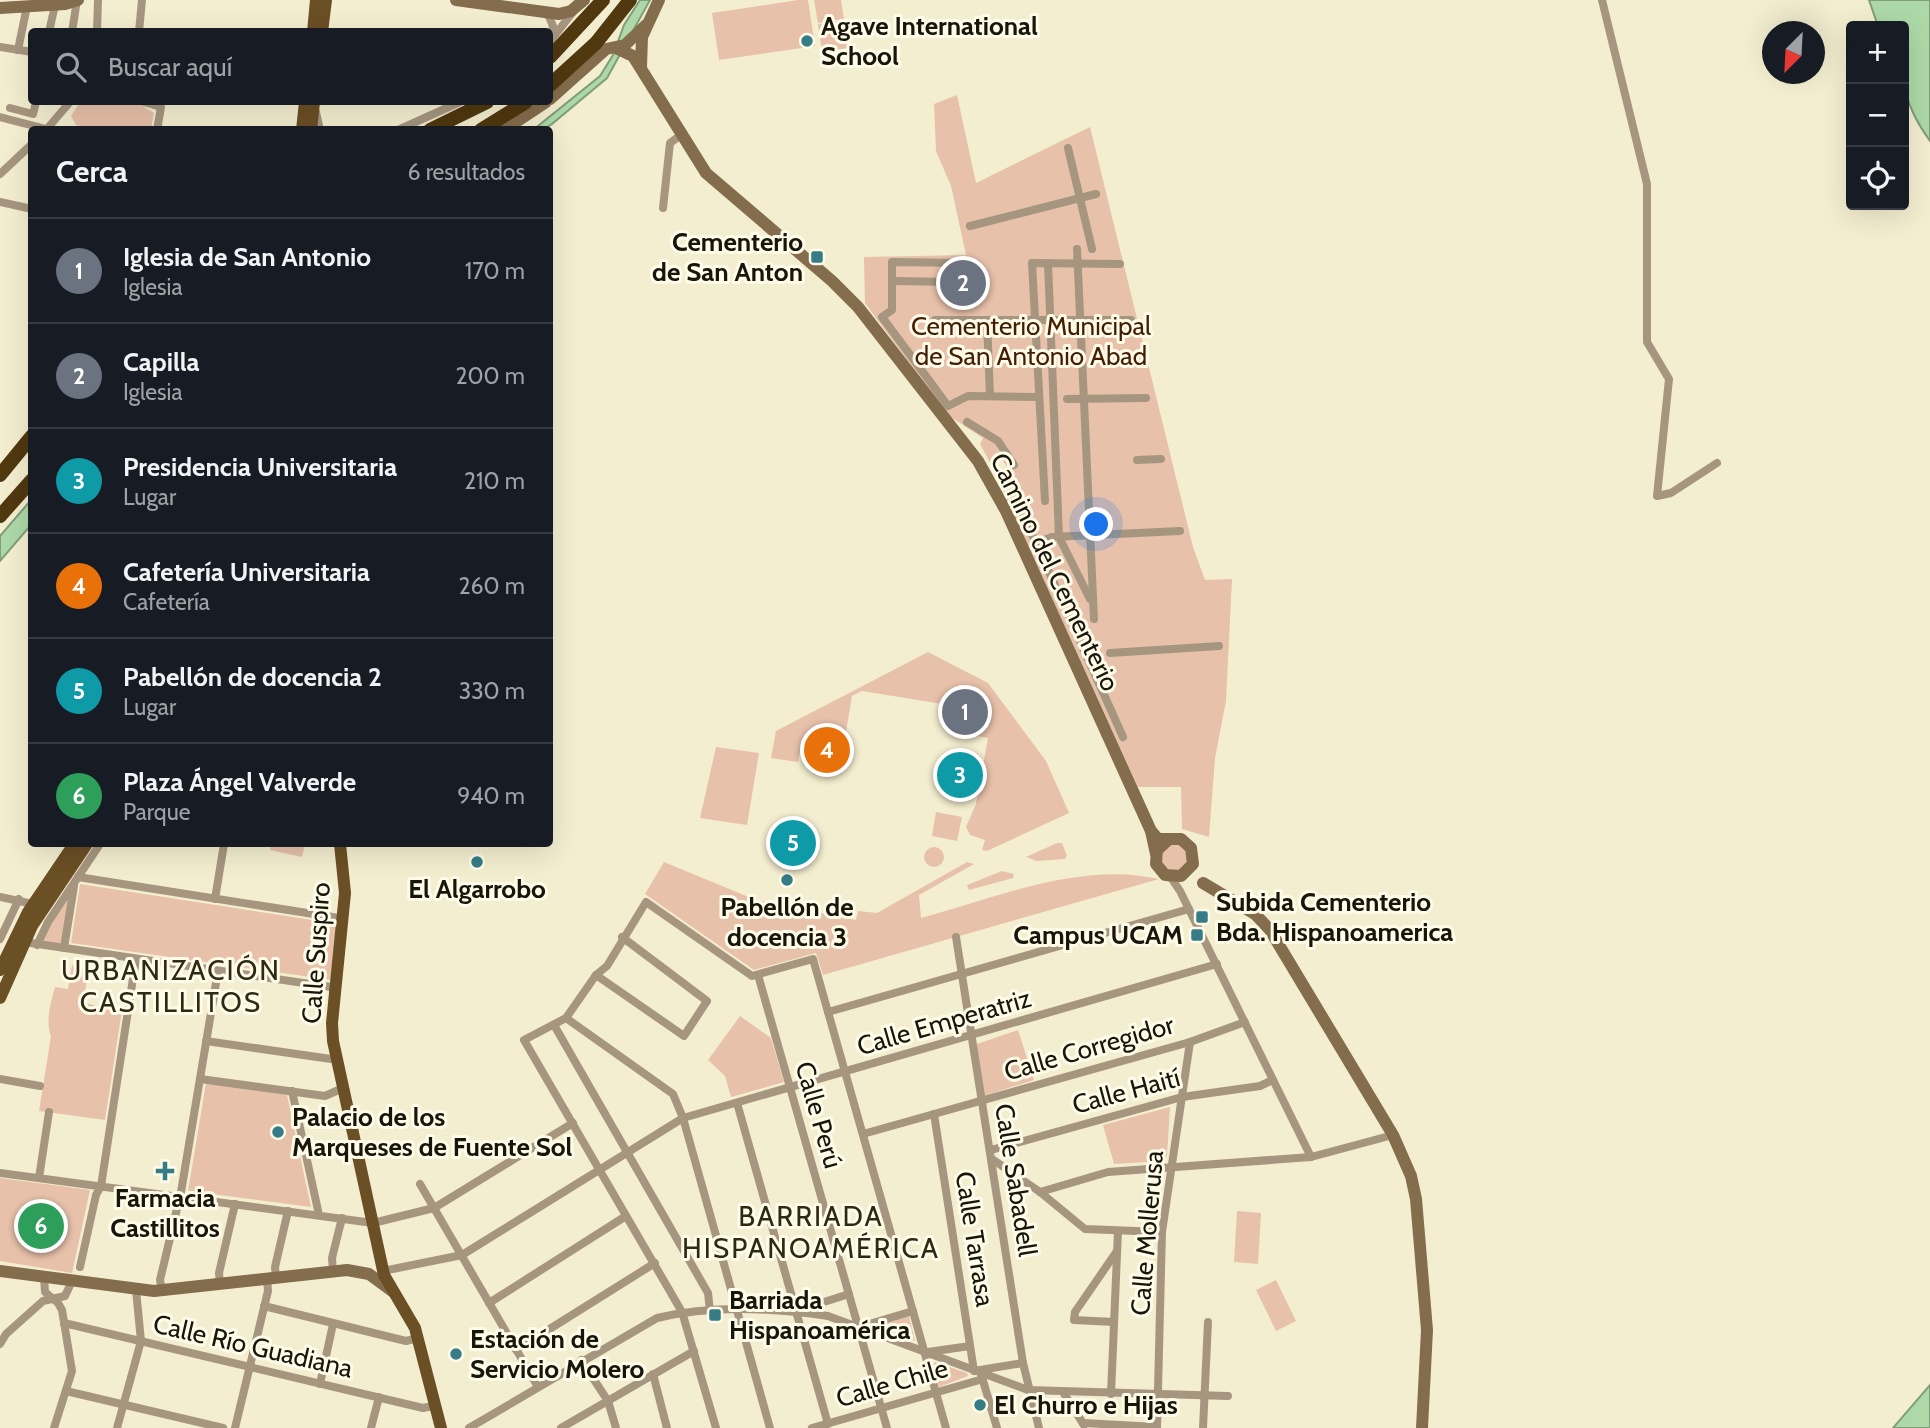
<!DOCTYPE html>
<html lang="es">
<meta charset="utf-8">
<style>
body{margin:0;font-family:Cabin,sans-serif;background:#242831;color:#f1f3f6}
.controls{position:absolute;right:21px;top:21px;display:grid;overflow:hidden;border-radius:7px;box-shadow:0 7px 28px #0002}
.controls button{width:63px;height:63px;display:grid;place-items:center;padding:0;border:0;border-bottom:2px solid #363941;background:#171b24;color:#f1f3f6;font:35px sans-serif}
.compass{position:absolute;left:1762px;top:21px;width:63px;height:63px;border-radius:50%;background:#171b24;box-shadow:0 7px 28px #0002;rotate:204deg}
.you{position:absolute;left:1097px;top:525px;width:24px;height:24px;margin:-18px;border:5px solid #fff;border-radius:50%;background:#1a73e8;box-shadow:0 0 0 10px #1a73e833}
.badge{display:grid;place-items:center;width:46px;height:46px;border-radius:50%;background:#357c86;color:#fff;font-size:23px;font-weight:700}
.pin{position:absolute;translate:-50% -50%;border:4px solid #fff;box-shadow:0 2px 7px #0006}
.list{margin:0;padding:0;list-style:none}
h2{display:flex;justify-content:space-between;align-items:center;height:91px;margin:0;padding:0 28px;font-size:30px}
h2 small{font-size:23px;font-weight:400;color:#9ea1a6}
.list li{display:grid;grid-template-columns:46px 1fr auto;gap:21px;align-items:center;box-sizing:border-box;height:105px;padding:0 28px;border-top:2px solid #363941}
.list b{display:block;font-size:26px;white-space:nowrap}
.list p{margin:0;font-size:23px;white-space:nowrap;color:#9ea1a6}
.list em{font-size:23px;font-style:normal;color:#9ea1a6}
.icon{flex:none;width:38px;height:38px;fill:none;stroke:currentColor;stroke-width:2;stroke-linecap:round;stroke-linejoin:round}
.map{position:relative;flex:none;width:1930px;height:1428px;overflow:hidden}
.search{position:absolute;background:#171b24;box-shadow:0 7px 28px #0002;left:28px;top:28px;width:525px;height:77px;display:flex;align-items:center;gap:18px;box-sizing:border-box;padding:0 24px;border-radius:7px;color:#9ea1a6;font-size:26px}
.panel{position:absolute;background:#171b24;box-shadow:0 7px 28px #0002;left:28px;top:126px;width:525px;height:721px;border-radius:7px}
.map>svg:first-child{display:block}
.green{fill:#e7c1aa}
.water{fill:#add9a8;stroke:#809e79;stroke-width:2}
.lines{fill:none;stroke-linecap:round;stroke-linejoin:round}
.street{stroke:#a69680;stroke-width:8}
.secondary{stroke:#846d4c;stroke-width:12}
.primary{stroke:#6b4f25;stroke-width:12}
.highway{stroke:#50380f;stroke-width:14}
.poi-dot{fill:#357c86;stroke:#fffbe9;stroke-width:2.5}
.labels{text-anchor:middle;stroke-width:6;stroke-linejoin:round;paint-order:stroke}
.poi-label{font-size:26px;font-weight:bold;fill:#18150b;stroke:#fffbe9;text-anchor:start}
.park-label{font-size:26px;fill:#421e03;stroke:#fffbe9}
.street-label{font-size:26px;fill:#18150b;stroke:#fffbe9}
.neighbourhood-label{font-size:28px;letter-spacing:2px;fill:#2e2911;stroke:#fffbe9}
</style>
<div class="map">
<svg width="1930" height="1428" viewBox="0 0 1930 1428">
<rect width="100%" height="100%" fill="#f4eed0"/>
<!-- green -->
<g class="green">
<path d="M 798,0 L 808,0 L 815,46 L 719,60 L 712,13 Z"/>
<path d="M 814,0 L 841,0 L 844,19 L 818,23 Z"/>
<path d="M 843,20 L 848,48 L 822,52 L 818,24 Z"/>
<path d="M 957,95 L 976,183 L 1090,127 L 1193,547 L 1205,580 L 1232,579 L 1226,701 L 1215,758 L 1209,837 L 1182,829 L 1181,787 L 1138,787 L 1000,484 L 1011,472 L 1002,460 L 992,466 L 980,444 L 983,438 L 946,414 L 865,303 L 864,257 L 966,255 L 951,186 L 936,151 L 934,104 Z"/>
<path d="M 80,102 L 136,102 L 154,113 L 151,129 L 94,130 L 76,125 L 71,116 Z"/>
<path d="M 928,652 L 988,683 L 1046,761 L 1069,813 L 987,851 L 982,850 L 985,840 L 970,835 L 966,827 L 976,804 L 988,738 L 971,735 L 976,689 L 959,685 L 955,706 L 862,691 L 852,696 L 845,738 L 815,733 L 812,741 L 802,739 L 798,762 L 771,758 L 776,731 Z"/>
<path d="M 716,747 L 759,753 L 747,825 L 700,818 Z"/>
<path d="M 936,812 L 962,817 L 957,841 L 932,836 Z"/>
<path d="M 1185,841 L 1190,870 L 1161,871 L 1164,842 Z"/>
<path d="M 1057,843 L 1062,843 L 1067,856 L 1065,859 L 1037,861 L 1026,857 Z"/>
<path d="M 271,844 L 305,844 L 302,857 L 270,850 Z"/>
<circle cx="934" cy="857" r="10"/>
<path d="M 664,862 L 756,900 L 856,920 L 858,911 L 877,913 L 967,862 L 974,864 L 919,895 L 921,918 C 995,898 1081,861 1159,879 L 823,975 L 816,953 L 754,970 L 645,894 Z"/>
<path d="M 1002,871 L 1014,874 L 1013,878 L 969,890 L 967,885 Z"/>
<path d="M 75,880 L 64,948 L 37,945 Z"/>
<path d="M 80,884 L 338,924 L 332,980 L 71,943 Z"/>
<path d="M 72,965 L 89,968 L 83,1003 L 122,1010 L 105,1120 L 39,1111 L 51,1036 C 45,1021 51,1002 55,987 L 68,989 Z"/>
<path d="M 740,1016 L 771,1038 L 784,1082 L 731,1097 L 725,1076 L 708,1060 Z"/>
<path d="M 1018,1030 L 1034,1080 L 983,1096 L 974,1045 Z"/>
<path d="M 206,1083 L 287,1095 L 311,1207 L 188,1191 Z"/>
<path d="M 1170,1107 L 1167,1156 L 1163,1161 L 1114,1164 L 1103,1125 Z"/>
<path d="M 0,1178 L 90,1190 L 72,1273 L 0,1261 Z"/>
<path d="M 1237,1211 L 1261,1213 L 1258,1264 L 1234,1262 Z"/>
<path d="M 1276,1280 L 1296,1321 L 1276,1331 L 1256,1290 Z"/>
<path d="M 909,1316 L 915,1341 L 876,1325 Z"/>
<path d="M 935,1362 L 967,1373 L 968,1376 L 939,1387 L 932,1366 Z"/>
</g>
<!-- water -->
<g class="water">
<path d="M 640,0 L 650,0 L 607,78 L 552,124 L 544,129 L 533,130 L 600,76 L 613,55 L 624,25 Z"/>
<path d="M 1869,0 L 1930,0 L 1930,141 C 1898,97 1904,78 1904,26 L 1878,26 Z"/>
<path d="M 31,500 L 31,525 L 0,561 L 0,536 Z"/>
<path d="M 1930,1385 L 1930,1428 L 1893,1428 Z"/>
</g>
<g class="lines">
<!-- street -->
<g class="street">
<path d="M 1602,0 L 1647,184 L 1647,342 L 1669,379 L 1657,496 L 1671,493 L 1717,463"/>
<path d="M 548,14 L 553,26 L 551,38"/>
<path d="M 49,32 L 55,5"/>
<path d="M 72,32 L 77,0"/>
<path d="M 97,32 L 98,0"/>
<path d="M 139,32 L 142,0"/>
<path d="M 551,40 L 573,12"/>
<path d="M 0,47 L 32,52"/>
<path d="M 18,50 L 27,6"/>
<path d="M 144,102 L 161,107 L 157,130"/>
<path d="M 10,108 L 33,114 L 36,102"/>
<path d="M 316,112 L 320,130"/>
<path d="M 0,117 L 50,130"/>
<path d="M 46,130 L 70,102"/>
<path d="M 398,130 L 460,102"/>
<path d="M 1068,148 L 1092,249"/>
<path d="M 0,174 L 32,144"/>
<path d="M 0,202 L 32,209"/>
<path d="M 663,208 L 670,143 L 681,135"/>
<path d="M 970,226 L 1096,194"/>
<path d="M 1077,249 L 1094,619"/>
<path d="M 969,263 L 892,262 L 892,310 L 882,317 L 948,406 L 968,396 L 1038,397"/>
<path d="M 1048,263 L 1059,537 L 1090,599"/>
<path d="M 892,281 L 957,282"/>
<path d="M 935,320 L 1131,320"/>
<path d="M 987,320 L 990,396"/>
<path d="M 1067,399 L 1146,398"/>
<path d="M 967,422 L 998,441 L 1014,465"/>
<path d="M 1137,460 L 1161,459"/>
<path d="M 1010,485 L 1123,737"/>
<path d="M 1045,501 L 1032,263 L 1120,264"/>
<path d="M 1036,543 L 1052,537 L 1180,531"/>
<path d="M 1110,653 L 1219,646"/>
<path d="M 1170,876 L 1180,891 L 1311,1157"/>
<path d="M 78,877 L 339,918 L 343,916"/>
<path d="M 0,897 L 33,904"/>
<path d="M 215,899 L 224,844"/>
<path d="M 956,937 L 1023,1363 L 1039,1428"/>
<path d="M 0,939 L 19,899"/>
<path d="M 24,942 L 331,987 L 336,985"/>
<path d="M 37,945 L 48,922 L 100,844"/>
<path d="M 64,948 L 74,886"/>
<path d="M 596,975 L 684,1036 L 707,1001 L 622,937"/>
<path d="M 758,975 L 887,1428"/>
<path d="M 828,1012 L 1189,909"/>
<path d="M 566,1018 L 673,1094 L 683,1118 L 770,1428"/>
<path d="M 554,1025 L 708,1293 L 710,1311"/>
<path d="M 206,1041 L 331,1059 L 336,1055"/>
<path d="M 0,1079 L 40,1086"/>
<path d="M 200,1079 L 325,1096 L 343,1088"/>
<path d="M 292,1091 L 319,1215"/>
<path d="M 737,1103 L 828,1424"/>
<path d="M 934,1114 L 974,1371 L 1023,1363"/>
<path d="M 863,1134 L 1190,1042 L 1245,1022"/>
<path d="M 991,1150 L 1182,1097 L 1260,1086 L 1273,1080"/>
<path d="M 992,1159 L 1040,1192 L 1085,1229 L 1162,1232"/>
<path d="M 0,1173 L 373,1223 L 434,1208 L 573,1123"/>
<path d="M 39,1178 L 49,1112"/>
<path d="M 420,1184 L 538,1387"/>
<path d="M 1040,1192 L 1108,1172 L 1311,1157 L 1393,1135"/>
<path d="M 80,1267 L 96,1195 L 101,1186 L 136,959"/>
<path d="M 333,1271 L 332,1258 L 342,1218"/>
<path d="M 383,1271 L 462,1255 L 683,1118 L 1217,964"/>
<path d="M 44,1277 L 45,1292 L 58,1303 L 62,1310 L 72,1371 L 54,1428"/>
<path d="M 276,1278 L 275,1267 L 288,1211"/>
<path d="M 220,1283 L 219,1273 L 235,1204"/>
<path d="M 162,1290 L 160,1280 L 181,1192 L 218,971"/>
<path d="M 489,1303 L 626,1216"/>
<path d="M 264,1306 L 406,1341 L 418,1338"/>
<path d="M 799,1310 L 849,1294"/>
<path d="M 1114,1322 L 1074,1320 L 1075,1312 L 1117,1251"/>
<path d="M 64,1323 L 423,1408 L 433,1406"/>
<path d="M 859,1327 L 913,1311"/>
<path d="M 0,1344 L 6,1334 L 43,1301 L 65,1296 L 72,1281"/>
<path d="M 516,1350 L 655,1263"/>
<path d="M 928,1352 L 970,1346"/>
<path d="M 581,1360 L 608,1401 L 616,1428"/>
<path d="M 653,1374 L 667,1428"/>
<path d="M 981,1374 L 997,1428"/>
<path d="M 320,1384 L 333,1324"/>
<path d="M 66,1391 L 223,1428"/>
<path d="M 1063,1392 L 1084,1425"/>
<path d="M 1111,1394 L 1118,1231"/>
<path d="M 1083,1423 L 1157,1427"/>
<path d="M 117,1428 L 141,1341 L 136,1290"/>
<path d="M 235,1428 L 268,1291 L 267,1278"/>
<path d="M 371,1428 L 379,1397"/>
<path d="M 469,1428 L 657,1318 C 711,1305 773,1308 828,1316 L 1028,1390 L 1228,1396"/>
<path d="M 561,1428 L 694,1351"/>
<path d="M 716,1428 L 682,1312 L 524,1040 L 566,1018 L 596,975 L 607,966 L 646,902 L 752,976 L 813,959 L 946,1428"/>
<path d="M 812,1428 L 983,1379"/>
<path d="M 1157,1428 L 1162,1232 L 1190,1042"/>
<path d="M 1203,1428 L 1208,1322"/>
</g>
<!-- secondary -->
<g class="secondary">
<path d="M 456,0 L 559,14 L 571,11 L 584,0"/>
<path d="M 0,8 L 65,4 L 78,0"/>
<path d="M 616,48 L 633,56 L 706,173 L 832,281 L 858,307 L 978,461 L 1006,511 L 1151,831 L 1156,854"/>
<path d="M 641,67 L 642,37 L 659,0"/>
<path d="M 550,99 L 606,49 L 625,45 L 646,25"/>
<path d="M 504,130 L 546,102"/>
<path d="M 1151,831 L 1158,839 L 1181,839 L 1191,848 L 1193,864 L 1181,876 L 1165,875 L 1156,864 L 1157,850 L 1169,839"/>
<path d="M 1203,883 L 1255,914 L 1270,930 L 1393,1135 L 1411,1176 L 1416,1199 L 1427,1330 L 1422,1428"/>
<path d="M 0,1271 L 154,1291 L 347,1270 L 369,1274 L 392,1291"/>
</g>
<!-- primary -->
<g class="primary">
<path d="M 313,32 L 316,0"/>
<path d="M 322,32 L 326,0"/>
<path d="M 302,130 L 305,102"/>
<path d="M 311,130 L 314,102"/>
<path d="M 340,844 L 345,893 L 332,1023 L 333,1041 L 384,1275 L 415,1328 L 441,1428"/>
<path d="M 0,970 L 28,912 L 74,844"/>
<path d="M 0,998 L 32,926 L 87,844"/>
</g>
<!-- highway -->
<g class="highway">
<path d="M 550,57 L 603,0"/>
<path d="M 550,85 L 596,43 L 630,0"/>
<path d="M 430,130 L 487,102"/>
<path d="M 481,130 L 526,102"/>
<path d="M 0,475 L 32,436"/>
<path d="M 0,516 L 32,480"/>
</g>
</g>
<!-- markers -->
<g class="poi-dot">
<circle cx="807" cy="41" r="7"/>
<rect x="810" y="250" width="14" height="14" rx="3.5"/>
<circle cx="477" cy="862" r="7"/>
<circle cx="787" cy="880" r="7"/>
<rect x="1195" y="910" width="14" height="14" rx="3.5"/>
<rect x="1190" y="928" width="14" height="14" rx="3.5"/>
<circle cx="278" cy="1132" r="7"/>
<path d="M161.5 1160.5h7v7h7v7h-7v7h-7v-7h-7v-7h7z"/>
<rect x="708" y="1308" width="14" height="14" rx="3.5"/>
<circle cx="456" cy="1354" r="7"/>
<circle cx="980" cy="1405" r="7"/>
</g>
<g class="labels">
<!-- poi labels -->
<g class="poi-label">
<text x="821" y="35">Agave International<tspan x="821" dy="30">School</tspan></text>
<text x="803" y="251" text-anchor="end">Cementerio<tspan x="803" dy="30">de San Anton</tspan></text>
<text x="477" y="898" text-anchor="middle">El Algarrobo</text>
<text x="1216" y="911">Subida Cementerio<tspan x="1216" dy="30">Bda. Hispanoamerica</tspan></text>
<text x="787" y="916" text-anchor="middle">Pabellón de<tspan x="787" dy="30">docencia 3</tspan></text>
<text x="1183" y="944" text-anchor="end">Campus UCAM</text>
<text x="292" y="1126">Palacio de los<tspan x="292" dy="30">Marqueses de Fuente Sol</tspan></text>
<text x="165" y="1207" text-anchor="middle">Farmacia<tspan x="165" dy="30">Castillitos</tspan></text>
<text x="729" y="1309">Barriada<tspan x="729" dy="30">Hispanoamérica</tspan></text>
<text x="470" y="1348">Estación de<tspan x="470" dy="30">Servicio Molero</tspan></text>
<text x="994" y="1414">El Churro e Hijas</text>
</g>
<!-- park labels -->
<g class="park-label">
<text x="1031" y="335">Cementerio Municipal<tspan x="1031" dy="30">de San Antonio Abad</tspan></text>
</g>
<!-- street labels -->
<g class="street-label">
<text transform="translate(1055 572) rotate(64)" y="9">Camino del Cementerio</text>
<text transform="translate(316 953) rotate(-86)" y="9">Calle Suspiro</text>
<text transform="translate(944 1022) rotate(-16)" y="9">Calle Emperatriz</text>
<text transform="translate(1089 1048) rotate(-16)" y="9">Calle Corregidor</text>
<text transform="translate(1126 1091) rotate(-15)" y="9">Calle Haití</text>
<text transform="translate(819 1115) rotate(74)" y="9">Calle Perú</text>
<text transform="translate(1016 1180) rotate(81)" y="9">Calle Sabadell</text>
<text transform="translate(1147 1233) rotate(-85)" y="9">Calle Mollerusa</text>
<text transform="translate(975 1239) rotate(81)" y="9">Calle Tarrasa</text>
<text transform="translate(253 1346) rotate(13)" y="9">Calle Río Guadiana</text>
<text transform="translate(892 1383) rotate(-16)" y="9">Calle Chile</text>
</g>
<!-- neighbourhood labels -->
<g class="neighbourhood-label">
<text x="171" y="980">URBANIZACIÓN<tspan x="171" dy="32">CASTILLITOS</tspan></text>
<text x="811" y="1226">BARRIADA<tspan x="811" dy="32">HISPANOAMÉRICA</tspan></text>
</g>
</g>
</svg>
<div class="controls">
<button>+</button>
<button>−</button>
<button><svg class="icon" aria-label="locate" viewBox="0 0 24 24"><circle cx="12" cy="12" r="6"/><path d="M12 2v4M12 18v4M2 12h4M18 12h4"/></svg></button>
</div>
<svg class="compass" viewBox="-18 -18 36 36"><path d="M0-13l5 13h-10z" fill="#e53935"/><path d="M0 13l5-13h-10z" fill="#9ea1a6"/></svg>
<div class="you"></div>
<div class="pin badge" style="left:965px;top:712px;background:#6b7280">1</div>
<div class="pin badge" style="left:963px;top:283px;background:#6b7280">2</div>
<div class="pin badge" style="left:960px;top:775px;background:#0f9aa8">3</div>
<div class="pin badge" style="left:827px;top:750px;background:#e8710a">4</div>
<div class="pin badge" style="left:793px;top:843px;background:#0f9aa8">5</div>
<div class="pin badge" style="left:41px;top:1226px;background:#2e9e5b">6</div>
<div class="search"><svg class="icon" aria-label="search" viewBox="0 0 24 24"><circle cx="10" cy="10" r="6"/><path d="M15 15l6 6"/></svg>Buscar aquí</div>
<section class="panel">
<h2>Cerca<small>6 resultados</small></h2>
<ul class="list">
<li><span class="badge" style="background:#6b7280">1</span><div><b>Iglesia de San Antonio</b><p>Iglesia</p></div><em>170 m</em></li>
<li><span class="badge" style="background:#6b7280">2</span><div><b>Capilla</b><p>Iglesia</p></div><em>200 m</em></li>
<li><span class="badge" style="background:#0f9aa8">3</span><div><b>Presidencia Universitaria</b><p>Lugar</p></div><em>210 m</em></li>
<li><span class="badge" style="background:#e8710a">4</span><div><b>Cafetería Universitaria</b><p>Cafetería</p></div><em>260 m</em></li>
<li><span class="badge" style="background:#0f9aa8">5</span><div><b>Pabellón de docencia 2</b><p>Lugar</p></div><em>330 m</em></li>
<li><span class="badge" style="background:#2e9e5b">6</span><div><b>Plaza Ángel Valverde</b><p>Parque</p></div><em>940 m</em></li>
</ul>
</section>
</div>
